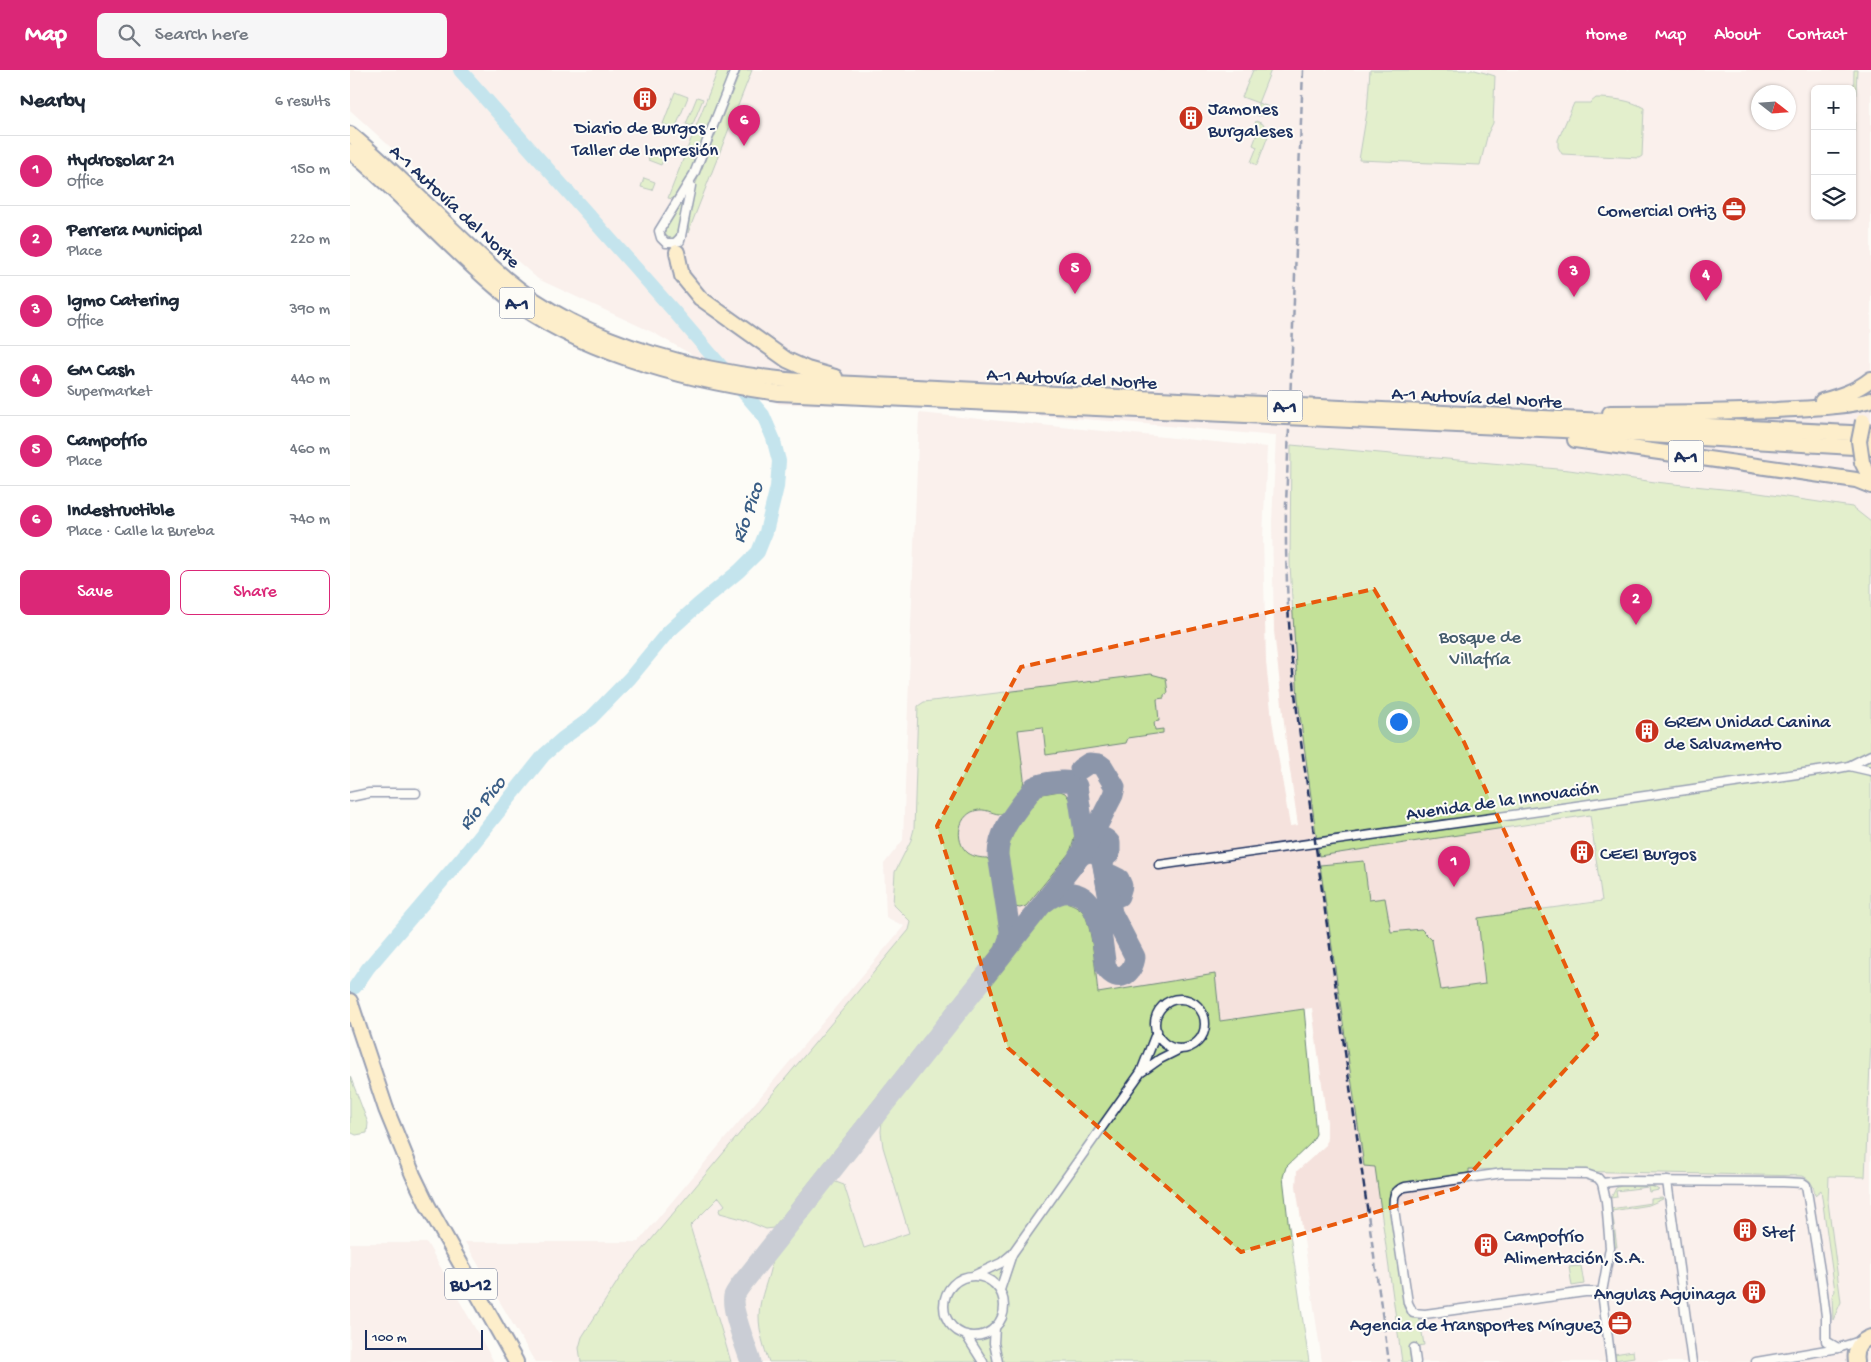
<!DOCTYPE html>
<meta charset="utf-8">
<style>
body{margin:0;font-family:"Gochi Hand",sans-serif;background:#f6f6f7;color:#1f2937}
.controls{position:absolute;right:15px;top:15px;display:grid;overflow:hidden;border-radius:8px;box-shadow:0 1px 4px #0004}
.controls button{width:45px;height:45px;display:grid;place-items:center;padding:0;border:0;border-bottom:1px solid #e0e1e3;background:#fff;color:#1f2937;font:25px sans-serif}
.compass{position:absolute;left:1401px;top:15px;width:45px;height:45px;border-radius:50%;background:#fff;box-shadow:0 1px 4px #0004;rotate:107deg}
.scale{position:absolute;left:15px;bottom:12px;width:118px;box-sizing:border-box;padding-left:5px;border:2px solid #1b2f5e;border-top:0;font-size:14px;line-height:18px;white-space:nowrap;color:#1b2f5e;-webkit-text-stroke:4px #fdfcf7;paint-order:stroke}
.you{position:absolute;left:1048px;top:651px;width:18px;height:18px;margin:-12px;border:4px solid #fff;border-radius:50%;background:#1a73e8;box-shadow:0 0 0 8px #1a73e833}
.badge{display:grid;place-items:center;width:32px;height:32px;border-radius:50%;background:#db2777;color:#fff;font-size:16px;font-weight:700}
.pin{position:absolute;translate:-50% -41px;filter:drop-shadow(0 1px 2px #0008)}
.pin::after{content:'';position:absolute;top:26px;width:18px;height:15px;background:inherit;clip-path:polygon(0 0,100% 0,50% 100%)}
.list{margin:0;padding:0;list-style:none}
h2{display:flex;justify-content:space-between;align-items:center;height:65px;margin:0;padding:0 20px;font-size:21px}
h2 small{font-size:16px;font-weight:400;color:#747a83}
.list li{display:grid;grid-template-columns:32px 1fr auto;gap:15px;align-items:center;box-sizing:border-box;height:70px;padding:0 20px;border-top:1px solid #e0e1e3}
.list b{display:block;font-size:19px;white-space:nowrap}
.list p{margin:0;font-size:16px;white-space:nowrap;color:#747a83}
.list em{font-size:16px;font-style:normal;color:#747a83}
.actions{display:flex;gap:10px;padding:15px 20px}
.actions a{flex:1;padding:11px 0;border:1px solid #db2777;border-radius:8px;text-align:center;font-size:18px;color:#db2777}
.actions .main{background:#db2777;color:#fff}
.icon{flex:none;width:28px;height:28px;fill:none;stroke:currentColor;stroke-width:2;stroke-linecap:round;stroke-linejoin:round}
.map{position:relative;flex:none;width:1521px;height:1292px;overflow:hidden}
header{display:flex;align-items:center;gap:30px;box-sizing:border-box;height:70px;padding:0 25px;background:#db2777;color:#fff}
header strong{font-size:24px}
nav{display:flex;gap:28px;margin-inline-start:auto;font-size:18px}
.search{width:350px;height:45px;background:#f6f6f7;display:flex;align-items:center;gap:12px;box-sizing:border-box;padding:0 18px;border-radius:8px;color:#747a83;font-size:19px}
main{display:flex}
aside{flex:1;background:#fff}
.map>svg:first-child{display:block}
.built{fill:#f5e2dd;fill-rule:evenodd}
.green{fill:#c3e198;stroke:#6f887b}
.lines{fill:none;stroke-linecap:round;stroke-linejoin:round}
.river{stroke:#7fc8df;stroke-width:14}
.taxiway{stroke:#8c96aa;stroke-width:21}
.street-casing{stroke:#1b2f5e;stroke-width:11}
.highway-casing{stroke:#1b2f5e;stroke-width:18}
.street{stroke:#fdfcf7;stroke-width:8}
.highway{stroke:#fdde96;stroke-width:14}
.rail{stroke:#1b2f5e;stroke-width:2.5;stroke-dasharray:8 4;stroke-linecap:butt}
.highway-bridge-casing{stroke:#1b2f5e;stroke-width:18;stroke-linecap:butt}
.highway-bridge{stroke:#fdde96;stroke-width:14}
.marked{fill:none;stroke:#e8590c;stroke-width:4;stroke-dasharray:10 6;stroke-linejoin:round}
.labels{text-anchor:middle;stroke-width:4;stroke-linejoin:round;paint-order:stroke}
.shield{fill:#fdfcf7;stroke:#5f6c8c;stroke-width:1}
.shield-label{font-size:18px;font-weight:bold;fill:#1b2f5e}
.poi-label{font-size:19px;fill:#1b2f5e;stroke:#fdfcf7;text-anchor:start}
.street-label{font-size:19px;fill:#1b2f5e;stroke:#fdfcf7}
.park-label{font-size:19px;fill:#455c6c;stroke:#fdfcf7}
.water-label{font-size:20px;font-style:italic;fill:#395d85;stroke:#fdfcf7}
</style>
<header>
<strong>Map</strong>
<div class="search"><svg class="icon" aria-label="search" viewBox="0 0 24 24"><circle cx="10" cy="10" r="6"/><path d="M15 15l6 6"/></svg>Search here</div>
<nav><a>Home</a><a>Map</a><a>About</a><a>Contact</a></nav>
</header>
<main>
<aside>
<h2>Nearby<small>6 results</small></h2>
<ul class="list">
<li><span class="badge">1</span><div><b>Hydrosolar 21</b><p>Office</p></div><em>150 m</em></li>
<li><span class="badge">2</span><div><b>Perrera Municipal</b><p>Place</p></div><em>220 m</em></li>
<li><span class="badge">3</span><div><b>Igmo Catering</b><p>Office</p></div><em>390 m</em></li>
<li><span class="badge">4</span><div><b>GM Cash</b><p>Supermarket</p></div><em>440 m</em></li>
<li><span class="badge">5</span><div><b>Campofrío</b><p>Place</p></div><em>460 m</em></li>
<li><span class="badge">6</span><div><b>Indestructible</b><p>Place · Calle la Bureba</p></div><em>740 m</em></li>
</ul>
<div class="actions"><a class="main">Save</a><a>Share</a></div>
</aside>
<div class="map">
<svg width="1521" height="1292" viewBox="0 0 1521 1292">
<rect width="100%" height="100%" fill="#fdfcf7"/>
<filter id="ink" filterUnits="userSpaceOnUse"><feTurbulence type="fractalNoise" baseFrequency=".02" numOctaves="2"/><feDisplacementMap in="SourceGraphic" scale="10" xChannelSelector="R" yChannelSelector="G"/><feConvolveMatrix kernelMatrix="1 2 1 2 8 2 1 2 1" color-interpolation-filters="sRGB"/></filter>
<g filter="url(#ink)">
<!-- built -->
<g class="built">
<path d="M 0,0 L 1521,0 L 1521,1292 L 972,1292 L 946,1116 L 947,1101 L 976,1075 L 977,1067 L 977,1052 L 962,938 L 870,951 L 865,904 L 560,1292 L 185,1292 L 115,1172 L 288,1172 L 554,856 L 536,847 L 534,794 L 553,770 L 569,343 L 917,377 L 913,468 L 916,592 L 922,650 L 940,756 L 948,755 L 937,680 L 924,561 L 922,452 L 926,366 L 773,352 L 575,337 L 429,334 L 302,262 L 188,209 L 106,137 L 0,40 ZM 1465,19 L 1502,19 L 1502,146 L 1465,146 ZM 1408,22 L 1438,22 L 1438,52 L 1408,52 Z"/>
<path d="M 0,1173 L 77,1173 L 144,1292 L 0,1292 Z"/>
</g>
<!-- green -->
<g class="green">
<path d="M 368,0 L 380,0 L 341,103 L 326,127 L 323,129 L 318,128 Z"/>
<path d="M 391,0 L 402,0 L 338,163 L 341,132 L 346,113 Z"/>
<path d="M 903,0 L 921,0 L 908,33 L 922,38 L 918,46 L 907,45 L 908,33 L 892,27 Z"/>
<path d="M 1020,0 L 1125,0 L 1145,6 L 1143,53 L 1138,63 L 1130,95 L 1009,90 L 1017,42 Z"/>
<path d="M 1504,0 L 1507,0 L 1502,108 Z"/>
<path d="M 325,22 L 338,27 L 325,59 L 313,54 Z"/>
<path d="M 347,27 L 353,29 L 342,56 L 336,54 Z"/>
<path d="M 1246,28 C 1261,28 1281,30 1294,38 L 1292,86 L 1289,88 L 1212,84 L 1208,77 L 1208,70 L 1224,33 L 1240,33 Z"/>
<path d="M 906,51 L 913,54 L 918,66 L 907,95 L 901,92 L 907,77 L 903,75 L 909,59 L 904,57 Z"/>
<path d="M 301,80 L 315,85 L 311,95 L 298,90 Z"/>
<path d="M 294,108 L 305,112 L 302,120 L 291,117 Z"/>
<path d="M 334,130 L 327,164 L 322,169 L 316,166 L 315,159 Z"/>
<path d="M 941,375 L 1219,400 L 1305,412 L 1402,422 L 1502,437 L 1521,452 L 1521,971 L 1515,1107 L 1479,1106 L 1478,1132 L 1491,1232 L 1483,1250 L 1482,1226 L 1485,1221 L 1471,1120 L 1465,1125 C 1464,1116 1461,1110 1453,1106 L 1119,1099 L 1119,1103 L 1048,1114 L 1040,1121 L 1039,1133 L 1054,1238 L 1059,1245 L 1070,1250 L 1074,1275 L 1059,1277 L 1061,1292 L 1052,1292 L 1025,1097 L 1014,1096 L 970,795 L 1014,791 L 1019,830 L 1035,828 L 1041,862 L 1071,859 L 1082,870 L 1091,920 L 1135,914 L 1128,848 L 1252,831 L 1240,745 L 969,786 L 948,630 L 940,494 Z"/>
<path d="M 801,604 L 816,608 L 818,623 L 814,625 L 814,628 L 807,629 L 809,651 L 804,652 L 805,660 L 813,659 L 813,663 L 778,668 L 776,673 L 696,685 L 693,657 L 668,660 L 674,709 C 673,724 662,734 653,744 C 644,745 638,739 629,740 C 608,742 603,771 618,783 C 624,787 631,788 637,788 L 641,793 L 652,864 L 649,873 L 423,1158 L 416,1159 L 392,1149 L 370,1143 L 369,1140 L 375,1135 L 369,1127 L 340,1156 L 381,1292 L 231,1292 L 229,1278 L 232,1267 L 271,1206 L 559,860 L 561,852 L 543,834 L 545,802 L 561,770 L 564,759 L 568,636 L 574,632 Z"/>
<path d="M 710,721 L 715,723 L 720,730 L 725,764 L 723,773 L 720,782 L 676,836 L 670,838 L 665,837 L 662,833 L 655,782 L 658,765 L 681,731 L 687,725 Z"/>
<path d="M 716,832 C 722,834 728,836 733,842 C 742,853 746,906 748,923 L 865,904 L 870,951 L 954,939 L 966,1064 L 961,1073 L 936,1097 L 933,1107 L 938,1151 L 959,1292 L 419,1292 C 414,1277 409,1262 409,1246 C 409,1227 420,1208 422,1189 L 483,1111 L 494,1115 L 514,1178 L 559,1163 L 533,1077 L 531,1062 L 532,1050 L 699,839 L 706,834 Z"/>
<path d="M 0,1006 L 18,1053 L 17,1063 L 6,1065 L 0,1062 Z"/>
<path d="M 1275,1114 C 1287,1115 1299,1113 1309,1120 L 1299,1122 L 1298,1117 L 1266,1121 L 1267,1127 L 1261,1128 L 1266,1118 Z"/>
<path d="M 1312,1128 L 1313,1129 L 1299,1135 L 1262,1141 L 1267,1177 L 1264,1177 L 1260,1139 L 1301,1133 L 1301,1129 Z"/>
<path d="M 1231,1196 L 1234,1214 L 1222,1216 L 1219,1197 Z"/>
<path d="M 1283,1281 L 1284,1287 L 1265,1290 L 1264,1284 Z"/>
</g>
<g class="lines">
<!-- river -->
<path class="river" d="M 5,917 L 18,898 L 111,789 L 194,685 L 212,669 L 241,648 L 280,608 L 317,563 L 348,535 L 389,501 L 408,482 L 416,462 L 427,417 L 429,391 L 423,368 L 413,345 L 322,239 L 110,0"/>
<!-- taxiway -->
<g class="taxiway">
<path d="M 735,779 C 742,771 751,761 760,773 L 760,783 L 752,790 L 759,829 L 769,826 L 772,816 L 769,809 L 761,805"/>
<path d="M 694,833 C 703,826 712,821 723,823 C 752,828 752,875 756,898 C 768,915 783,904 785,887 L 762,843 L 752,789 C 744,780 738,781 728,787"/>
<path d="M 656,877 L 659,869 L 660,861 L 648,785 C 648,759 669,738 684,717 C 693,712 715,709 725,713 L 727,716 L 735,769 L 732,781"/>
<path d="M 401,1292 C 397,1280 380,1236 384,1226 C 387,1219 393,1212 398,1206 L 735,780 L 763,725 L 765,717 L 753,697 L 749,694 L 739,693 L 730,699"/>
</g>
<defs>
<g id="street">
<path d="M 331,167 L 325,173 L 316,173 L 311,168 L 309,161 L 344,104 L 385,0"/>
<path d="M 330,171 L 341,116"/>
<path d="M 1499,696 L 1521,701"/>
<path d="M 0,727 L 19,723 L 66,723"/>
<path d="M 809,795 L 1163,745 L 1489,698 L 1499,696 L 1521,685"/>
<circle cx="830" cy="954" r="25"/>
<path d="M 793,1001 L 810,989 L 830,979"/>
<path d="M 1317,1111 L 1342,1292"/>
<path d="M 1252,1113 L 1270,1111 L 1433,1112 L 1453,1113 L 1456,1115 L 1471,1207 L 1476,1246 L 1476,1271 L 1488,1278"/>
<path d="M 625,1205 L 651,1193 L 662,1184 L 791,1002 L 807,961"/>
<circle cx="624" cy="1236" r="30"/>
<path d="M 650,1220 L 662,1184"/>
<path d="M 1252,1222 L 1235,1222 L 1075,1244 L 1063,1243 L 1058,1233 L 1044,1139 C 1043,1128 1043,1121 1055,1117 L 1153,1103 L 1236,1104 L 1248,1108 L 1252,1113 L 1256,1131 L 1260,1178 L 1252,1222 L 1261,1292"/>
<path d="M 645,1257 L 644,1273 L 648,1292"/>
<path d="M 616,1265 L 633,1292"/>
<path d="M 1064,1278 L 1066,1292"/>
<path d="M 1406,1292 L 1488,1278 L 1510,1271"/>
</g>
<g id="highway">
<path d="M 0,64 C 55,109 102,163 155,208 C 235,276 361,306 463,312 L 1521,364"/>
<path d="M 0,81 C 52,124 96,175 147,218 C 220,281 335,310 428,323 L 1213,360 L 1521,378"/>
<path d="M 327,182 L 332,206 L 350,228 L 437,290 L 457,299 L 485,307"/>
<path d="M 1472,331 C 1490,326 1506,321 1521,309"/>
<path d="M 1260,343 C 1315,343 1370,342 1426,340 C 1458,338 1490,338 1521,330"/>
<path d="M 1225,370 L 1506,410 L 1521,416"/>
<path d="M 1512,392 L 1521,410"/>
<path d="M 0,931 L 36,1039 L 63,1105 L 78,1136 L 166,1292"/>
<path d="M 1506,1292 C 1504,1280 1509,1271 1521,1267"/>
</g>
</defs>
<!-- street casing -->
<use href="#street" class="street-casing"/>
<!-- highway casing -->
<use href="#highway" class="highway-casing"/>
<!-- street -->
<use href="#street" class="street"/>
<!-- highway -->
<use href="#highway" class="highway"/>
<!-- rail -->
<path class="rail" d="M 953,0 L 936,435 C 935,512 940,588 950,665 L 1039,1292"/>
<defs>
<path id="highway-bridge" d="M 1512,392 L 1509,371 L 1513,351"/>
</defs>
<!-- highway-bridge casing -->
<use href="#highway-bridge" class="highway-bridge-casing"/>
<!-- highway-bridge -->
<use href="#highway-bridge" class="highway-bridge"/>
</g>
</g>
<!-- marked area -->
<path d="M0 0H1521V1292H0ZM 1024,519 L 1114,672 L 1247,965 L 1107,1118 L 891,1182 L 658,978 L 587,756 L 671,597 Z" fill="#fdfcf7" fill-opacity=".55" fill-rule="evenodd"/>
<path class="marked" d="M 1024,519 L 1114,672 L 1247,965 L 1107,1118 L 891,1182 L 658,978 L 587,756 L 671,597 Z"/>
<!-- icons -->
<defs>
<symbol id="building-disc" viewBox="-11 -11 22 22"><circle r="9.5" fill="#c8321e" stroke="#fdfcf7"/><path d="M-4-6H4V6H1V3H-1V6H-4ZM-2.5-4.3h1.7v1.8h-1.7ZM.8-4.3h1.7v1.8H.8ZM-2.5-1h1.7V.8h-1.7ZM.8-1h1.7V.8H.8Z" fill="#fff"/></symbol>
<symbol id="office-disc" viewBox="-11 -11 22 22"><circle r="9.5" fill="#c8321e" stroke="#fdfcf7"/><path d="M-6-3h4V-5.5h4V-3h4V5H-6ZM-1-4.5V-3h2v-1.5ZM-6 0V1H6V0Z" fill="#fff"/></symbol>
</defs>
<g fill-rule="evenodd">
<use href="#building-disc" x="281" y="15" width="28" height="28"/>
<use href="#building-disc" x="827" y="34" width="28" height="28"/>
<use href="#office-disc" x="1370" y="125" width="28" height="28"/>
<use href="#building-disc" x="1283" y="647" width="28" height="28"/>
<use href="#building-disc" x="1218" y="768" width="28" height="28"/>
<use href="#building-disc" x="1381" y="1146" width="28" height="28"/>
<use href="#building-disc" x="1122" y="1161" width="28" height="28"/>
<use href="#building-disc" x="1390" y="1208" width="28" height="28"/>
<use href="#office-disc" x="1256" y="1239" width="28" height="28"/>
</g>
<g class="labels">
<!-- shield labels -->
<g class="shield">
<rect x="149.5" y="217.5" width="35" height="31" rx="4"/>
<rect x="917.5" y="320.5" width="35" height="31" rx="4"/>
<rect x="1318.5" y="370.5" width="35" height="31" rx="4"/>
<rect x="95" y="1198.5" width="52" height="31" rx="4"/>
</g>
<g class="shield-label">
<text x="167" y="239">A-1</text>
<text x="935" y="342">A-1</text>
<text x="1336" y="392">A-1</text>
<text x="121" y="1220">BU-12</text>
</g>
<!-- poi labels -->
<g class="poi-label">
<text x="858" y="44">Jamones<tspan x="858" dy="22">Burgaleses</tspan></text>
<text x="295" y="63" text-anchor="middle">Diario de Burgos -<tspan x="295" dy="22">Taller de Impresión</tspan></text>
<text x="1366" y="146" text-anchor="end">Comercial Ortiz</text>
<text x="1314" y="657">GREM Unidad Canina<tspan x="1314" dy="22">de Salvamento</tspan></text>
<text x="1250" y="789">CEEI Burgos</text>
<text x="1412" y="1167">Stef</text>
<text x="1154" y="1171">Campofrío<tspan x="1154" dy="22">Alimentación, S.A.</tspan></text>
<text x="1386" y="1229" text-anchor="end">Angulas Aguinaga</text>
<text x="1252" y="1260" text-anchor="end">Agencia de transportes Mínguez</text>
</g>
<!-- street labels -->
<g class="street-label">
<text transform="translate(106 135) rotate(43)" y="7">A-1 Autovía del Norte</text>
<text transform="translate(722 307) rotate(3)" y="7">A-1 Autovía del Norte</text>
<text transform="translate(1127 326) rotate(3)" y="7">A-1 Autovía del Norte</text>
<text transform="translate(1152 729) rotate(-8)" y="7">Avenida de la Innovación</text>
</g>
<!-- park labels -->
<g class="park-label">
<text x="1130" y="572">Bosque de<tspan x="1130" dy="22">Villafría</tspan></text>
</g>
<!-- water labels -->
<g class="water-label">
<text transform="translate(396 442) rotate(-71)" y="7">Río Pico</text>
<text transform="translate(131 732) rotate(-51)" y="7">Río Pico</text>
</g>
</g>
</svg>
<div class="controls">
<button>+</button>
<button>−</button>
<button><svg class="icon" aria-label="layers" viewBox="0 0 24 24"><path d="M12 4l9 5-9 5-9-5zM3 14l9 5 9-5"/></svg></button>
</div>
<svg class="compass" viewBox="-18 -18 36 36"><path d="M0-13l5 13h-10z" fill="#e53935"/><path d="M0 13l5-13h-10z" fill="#747a83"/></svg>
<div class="scale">100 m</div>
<div class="you"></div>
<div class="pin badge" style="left:1104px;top:817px">1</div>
<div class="pin badge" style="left:1286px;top:555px">2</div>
<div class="pin badge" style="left:1224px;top:227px">3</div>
<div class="pin badge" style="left:1356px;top:231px">4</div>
<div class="pin badge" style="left:725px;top:224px">5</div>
<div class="pin badge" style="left:394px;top:76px">6</div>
</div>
</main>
